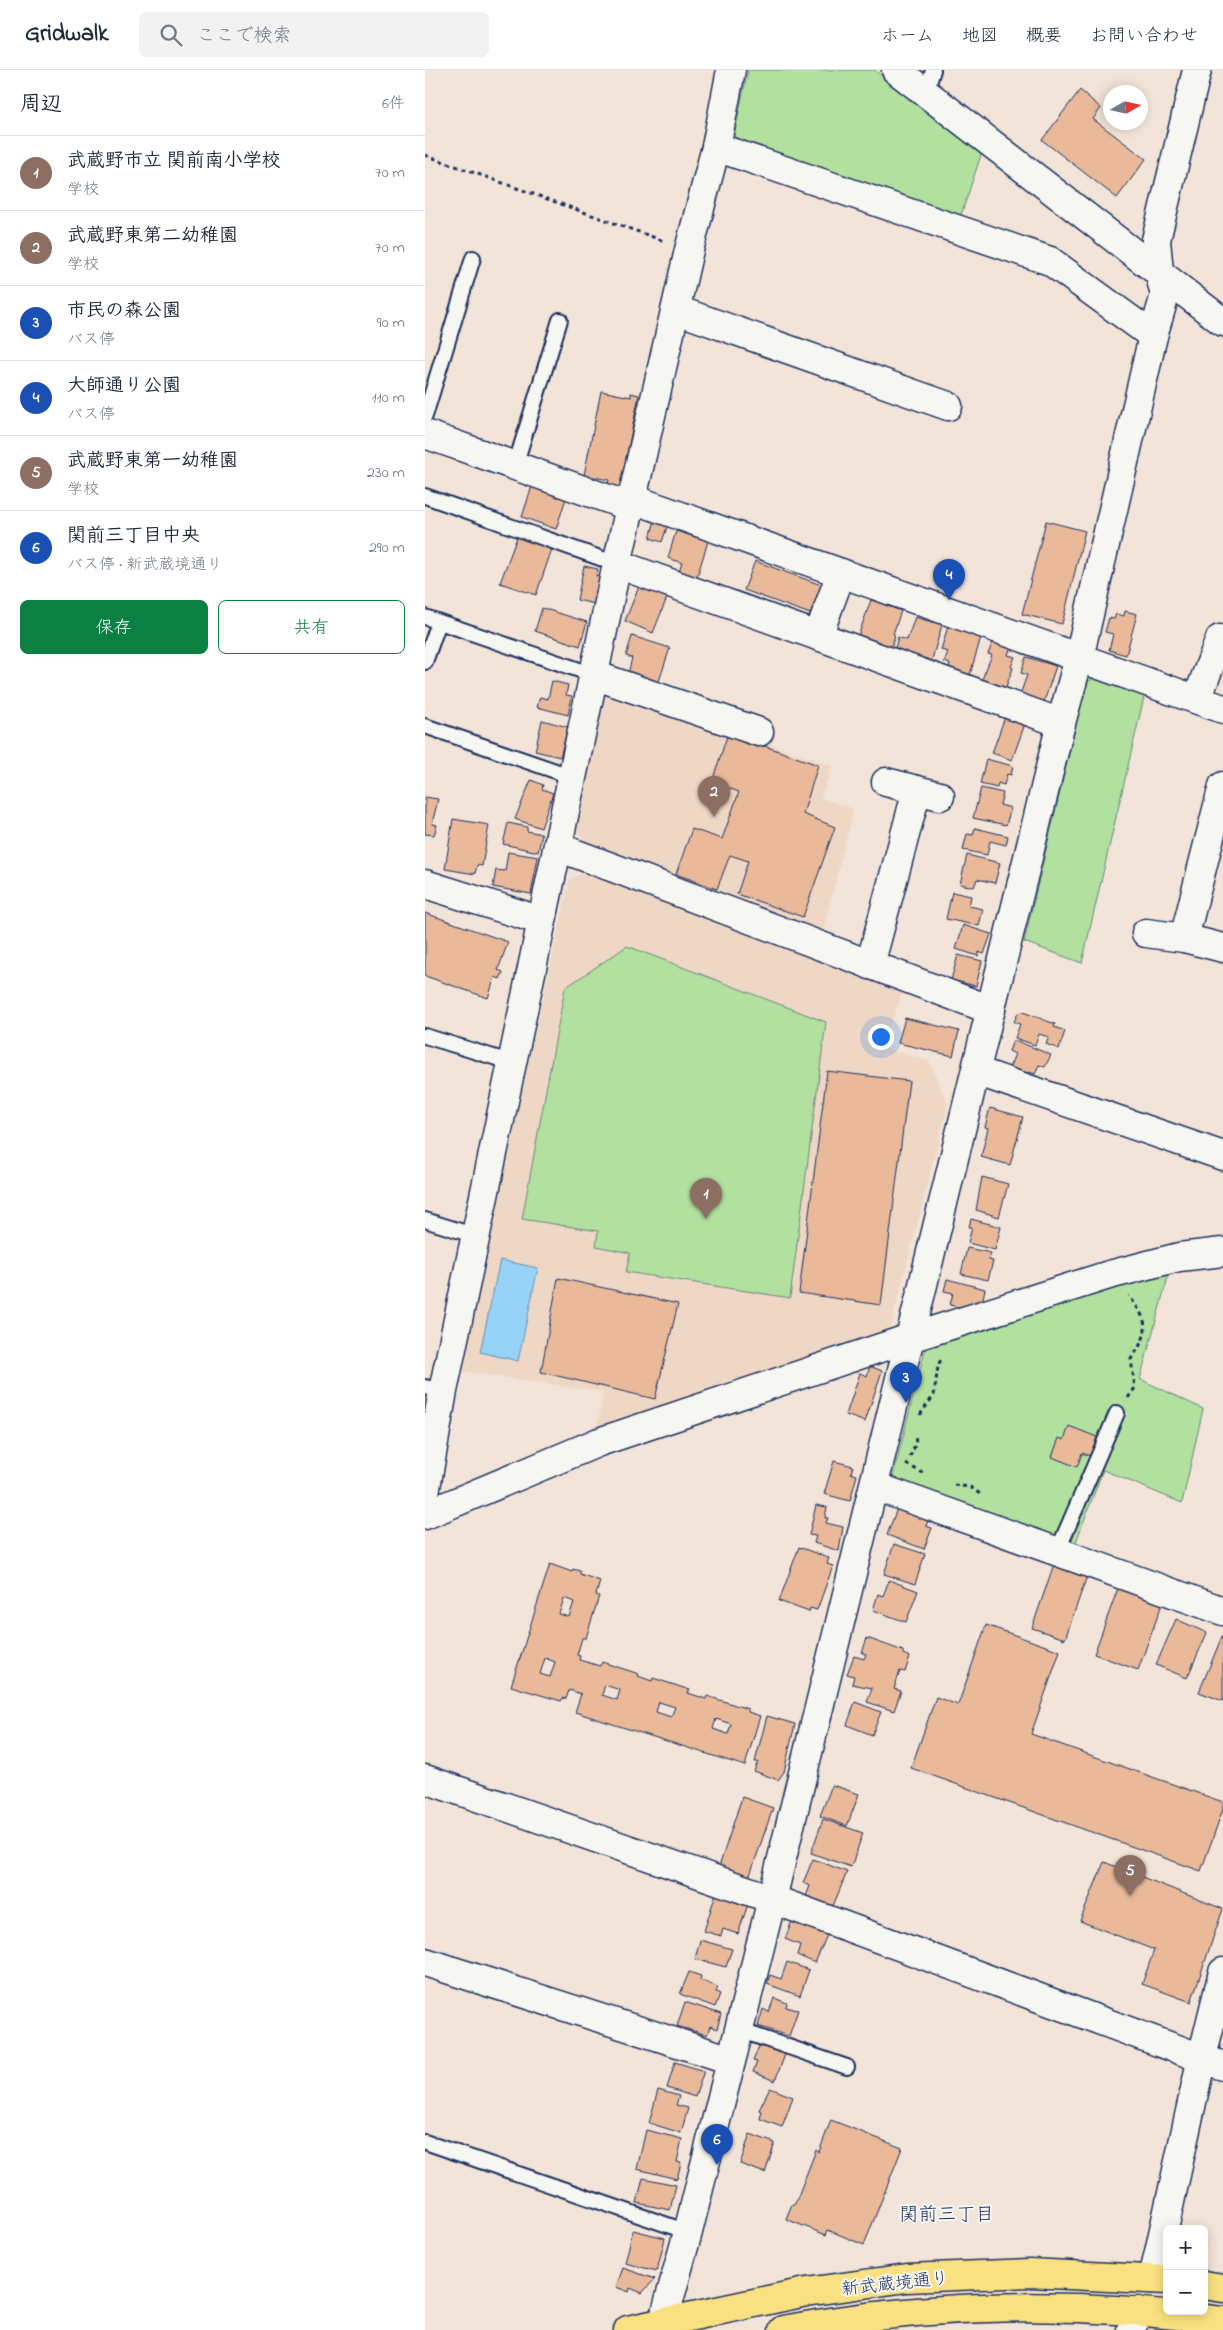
<!DOCTYPE html>
<html lang="ja">
<meta charset="utf-8">
<style>
body{margin:0;font-family:"Indie Flower","Klee One",sans-serif;background:#f2f2f3;color:#1f2937}
.controls{position:absolute;right:15px;bottom:15px;display:grid;overflow:hidden;border-radius:8px;box-shadow:0 2px 12px #0003}
.controls button{width:45px;height:45px;display:grid;place-items:center;padding:0;border:0;border-bottom:1px solid #e0e1e3;background:#fff;color:#1f2937;font:25px sans-serif}
.compass{position:absolute;left:678px;top:15px;width:45px;height:45px;border-radius:50%;background:#fff;box-shadow:0 2px 12px #0003;rotate:81deg}
.you{position:absolute;left:455px;top:966px;width:18px;height:18px;margin:-12px;border:4px solid #fff;border-radius:50%;background:#1a73e8;box-shadow:0 0 0 8px #1a73e833}
.badge{display:grid;place-items:center;width:32px;height:32px;border-radius:50%;background:#0b8043;color:#fff;font-size:16px;font-weight:700}
.pin{position:absolute;translate:-50% -41px;filter:drop-shadow(0 1px 2px #0008)}
.pin::after{content:'';position:absolute;top:26px;width:18px;height:15px;background:inherit;clip-path:polygon(0 0,100% 0,50% 100%)}
.list{margin:0;padding:0;list-style:none}
h2{display:flex;justify-content:space-between;align-items:center;height:65px;margin:0;padding:0 20px;font-size:21px}
h2 small{font-size:16px;font-weight:400;color:#747a83}
.list li{display:grid;grid-template-columns:32px 1fr auto;gap:15px;align-items:center;box-sizing:border-box;height:75px;padding:0 20px;border-top:1px solid #e0e1e3}
.list b{display:block;font-size:19px;white-space:nowrap}
.list p{margin:0;font-size:16px;white-space:nowrap;color:#747a83}
.list em{font-size:16px;font-style:normal;color:#747a83}
.actions{display:flex;gap:10px;padding:15px 20px}
.actions a{flex:1;padding:11px 0;border:1px solid #0b8043;border-radius:8px;text-align:center;font-size:18px;color:#0b8043}
.actions .main{background:#0b8043;color:#fff}
.icon{flex:none;width:28px;height:28px;fill:none;stroke:currentColor;stroke-width:2;stroke-linecap:round;stroke-linejoin:round}
.map{position:relative;flex:none;width:798px;height:2260px;overflow:hidden}
header{display:flex;align-items:center;gap:30px;box-sizing:border-box;height:70px;padding:0 25px;background:#fff;border-bottom:1px solid #e0e1e3}
header strong{font-size:24px}
nav{display:flex;gap:28px;margin-inline-start:auto;font-size:18px}
.search{width:350px;height:45px;background:#f2f2f3;display:flex;align-items:center;gap:12px;box-sizing:border-box;padding:0 18px;border-radius:8px;color:#747a83;font-size:19px}
main{display:flex}
aside{flex:1;background:#fff}
.map>svg:first-child{display:block}
.built{fill:#efd7c5}
.green{fill:#b2e09f;stroke:#66887e}
.water{fill:#97d2f7;stroke:#6591ba}
.building{fill:#e9b99a;stroke:#1b2f5e;fill-rule:evenodd}
.lines{fill:none;stroke-linecap:round;stroke-linejoin:round}
.lane-casing{stroke:#1b2f5e;stroke-width:18}
.street-casing{stroke:#1b2f5e;stroke-width:31}
.primary-casing{stroke:#1b2f5e;stroke-width:31}
.path{stroke:#1b2f5e;stroke-width:3;stroke-dasharray:4 4;stroke-linecap:butt}
.lane{stroke:#f6f6f2;stroke-width:14}
.street{stroke:#f6f6f2;stroke-width:28}
.primary{stroke:#f9e181;stroke-width:28}
.labels{text-anchor:middle;stroke-width:4;stroke-linejoin:round;paint-order:stroke}
.street-label{font-size:18px;fill:#1b2f5e;stroke:#f6f6f2}
.neighbourhood-label{font-size:19px;fill:#1b2f5e;stroke:#f6f6f2}
</style>
<header>
<strong>Gridwalk</strong>
<div class="search"><svg class="icon" aria-label="search" viewBox="0 0 24 24"><circle cx="10" cy="10" r="6"/><path d="M15 15l6 6"/></svg>ここで検索</div>
<nav><a>ホーム</a><a>地図</a><a>概要</a><a>お問い合わせ</a></nav>
</header>
<main>
<aside>
<h2>周辺<small>6件</small></h2>
<ul class="list">
<li><span class="badge" style="background:#8d6e63">1</span><div><b>武蔵野市立 関前南小学校</b><p>学校</p></div><em>70 m</em></li>
<li><span class="badge" style="background:#8d6e63">2</span><div><b>武蔵野東第二幼稚園</b><p>学校</p></div><em>70 m</em></li>
<li><span class="badge" style="background:#1a4fb4">3</span><div><b>市民の森公園</b><p>バス停</p></div><em>90 m</em></li>
<li><span class="badge" style="background:#1a4fb4">4</span><div><b>大師通り公園</b><p>バス停</p></div><em>110 m</em></li>
<li><span class="badge" style="background:#8d6e63">5</span><div><b>武蔵野東第一幼稚園</b><p>学校</p></div><em>230 m</em></li>
<li><span class="badge" style="background:#1a4fb4">6</span><div><b>関前三丁目中央</b><p>バス停 · 新武蔵境通り</p></div><em>290 m</em></li>
</ul>
<div class="actions"><a class="main">保存</a><a>共有</a></div>
</aside>
<div class="map">
<svg width="798" height="2260" viewBox="0 0 798 2260">
<rect width="100%" height="100%" fill="#f2e4d8"/>
<filter id="ink" filterUnits="userSpaceOnUse"><feTurbulence type="fractalNoise" baseFrequency=".02" numOctaves="2"/><feDisplacementMap in="SourceGraphic" scale="10" xChannelSelector="R" yChannelSelector="G"/><feConvolveMatrix kernelMatrix="1 2 1 2 8 2 1 2 1" color-interpolation-filters="sRGB"/></filter>
<g filter="url(#ink)">
<!-- built -->
<g class="built">
<path d="M 191,620 L 407,696 L 396,728 L 429,739 L 397,864 L 162,775 L 149,755 L 176,628 Z"/>
<path d="M 159,802 L 478,921 L 457,977 L 504,991 L 523,1034 L 464,1264 L 171,1365 L 178,1322 L 34,1301 L 145,809 Z"/>
</g>
<!-- green -->
<g class="green">
<path d="M 323,0 L 449,0 L 557,82 L 535,148 L 308,70 Z"/>
<path d="M 672,606 L 720,623 L 657,893 L 599,872 L 661,613 Z"/>
<path d="M 202,876 L 401,952 L 365,1228 L 201,1202 L 205,1183 L 171,1176 L 173,1161 L 97,1149 L 140,918 Z"/>
<path d="M 746,1196 L 715,1309 L 778,1339 L 757,1433 L 678,1400 L 649,1477 L 467,1410 L 502,1272 Z"/>
</g>
<!-- water -->
<path class="water" d="M 75,1190 L 113,1198 L 93,1291 L 55,1282 Z"/>
<!-- building -->
<g class="building">
<path d="M 655,20 L 676,38 L 668,49 L 721,89 L 692,128 L 617,70 Z"/>
<path d="M 176,321 L 206,327 L 206,323 L 214,325 L 195,419 L 182,416 L 184,410 L 159,405 Z"/>
<path d="M 110,407 L 144,419 L 131,459 L 97,447 Z"/>
<path d="M 230,450 L 243,454 L 237,472 L 225,468 Z"/>
<path d="M 621,451 L 660,461 L 637,554 L 597,544 Z"/>
<path d="M 251,461 L 283,471 L 272,507 L 254,502 L 257,493 L 243,488 Z"/>
<path d="M 92,467 L 127,479 L 111,525 L 75,513 Z"/>
<path d="M 330,491 L 399,516 L 388,545 L 319,520 Z"/>
<path d="M 159,496 L 173,499 L 171,506 L 176,507 L 170,534 L 152,530 Z"/>
<path d="M 215,514 L 243,525 L 228,563 L 200,551 Z"/>
<path d="M 446,530 L 476,541 L 468,564 L 470,565 L 465,581 L 432,569 Z"/>
<path d="M 117,538 L 162,552 L 155,576 L 110,561 Z"/>
<path d="M 700,541 L 712,544 L 701,585 L 684,580 L 688,564 L 680,562 L 684,548 L 689,549 L 691,544 L 699,546 Z"/>
<path d="M 490,547 L 517,555 L 506,593 L 469,582 L 473,567 L 482,570 Z"/>
<path d="M 523,556 L 556,567 L 544,608 L 523,601 L 525,594 L 519,592 L 523,582 L 516,580 Z"/>
<path d="M 207,566 L 245,578 L 233,614 L 203,604 L 207,588 L 201,586 Z"/>
<path d="M 568,572 L 585,579 L 583,585 L 590,587 L 586,597 L 588,598 L 580,619 L 555,614 L 567,585 L 563,584 Z"/>
<path d="M 601,587 L 631,596 L 619,632 L 595,625 L 602,605 L 596,603 Z"/>
<path d="M 127,611 L 143,615 L 141,625 L 147,626 L 143,645 L 112,637 L 115,627 L 123,629 Z"/>
<path d="M 581,644 L 601,651 L 587,690 L 567,683 Z"/>
<path d="M 117,650 L 143,657 L 135,687 L 110,681 Z"/>
<path d="M 303,663 L 393,695 L 378,744 L 410,757 L 378,847 L 312,824 L 323,791 L 305,785 L 292,819 L 251,804 L 267,759 L 297,769 L 314,722 L 287,712 Z"/>
<path d="M 561,689 L 588,696 L 586,705 L 582,704 L 579,715 L 573,713 L 572,718 L 555,714 Z"/>
<path d="M 106,710 L 118,715 L 117,719 L 128,723 L 116,758 L 90,749 Z"/>
<path d="M 556,718 L 578,723 L 575,735 L 586,738 L 581,755 L 548,748 Z"/>
<path d="M 0,727 L 13,729 L 7,754 L 12,755 L 9,765 L 0,764 Z"/>
<path d="M 28,749 L 64,755 L 57,796 L 52,795 L 50,804 L 20,799 Z"/>
<path d="M 83,753 L 102,757 L 102,761 L 117,764 L 113,782 L 78,774 Z"/>
<path d="M 550,758 L 583,766 L 581,775 L 565,771 L 562,785 L 538,780 L 542,764 L 548,765 Z"/>
<path d="M 83,782 L 113,787 L 106,824 L 68,817 L 71,800 L 80,801 Z"/>
<path d="M 542,785 L 575,793 L 570,813 L 552,809 L 549,817 L 535,814 Z"/>
<path d="M 527,822 L 546,826 L 544,836 L 558,839 L 554,856 L 521,849 Z"/>
<path d="M 0,843 L 83,872 L 73,900 L 78,902 L 75,909 L 70,907 L 63,928 L 0,906 Z"/>
<path d="M 538,855 L 566,864 L 559,884 L 554,882 L 553,886 L 531,879 Z"/>
<path d="M 533,885 L 557,891 L 551,916 L 526,910 Z"/>
<path d="M 598,942 L 630,954 L 629,957 L 640,961 L 634,979 L 621,974 L 624,967 L 614,964 L 610,975 L 590,968 L 595,954 L 589,952 L 593,943 Z"/>
<path d="M 480,948 L 534,961 L 528,986 L 473,973 Z"/>
<path d="M 588,971 L 592,971 L 626,985 L 620,997 L 614,995 L 610,1004 L 604,1002 L 602,1006 L 584,998 L 590,984 L 584,981 Z"/>
<path d="M 402,1001 L 484,1011 L 456,1235 L 374,1223 Z"/>
<path d="M 565,1038 L 598,1047 L 585,1095 L 556,1087 L 563,1058 L 560,1057 Z"/>
<path d="M 557,1107 L 583,1114 L 574,1147 L 551,1140 Z"/>
<path d="M 546,1149 L 576,1157 L 570,1180 L 543,1173 L 547,1157 L 544,1157 Z"/>
<path d="M 542,1178 L 566,1183 L 564,1190 L 568,1191 L 563,1210 L 536,1204 Z"/>
<path d="M 133,1208 L 253,1234 L 230,1329 L 116,1302 Z"/>
<path d="M 522,1209 L 560,1219 L 557,1233 L 550,1231 L 549,1236 L 541,1235 L 541,1239 L 525,1235 L 528,1223 L 519,1221 Z"/>
<path d="M 445,1296 L 457,1301 L 440,1352 L 421,1345 L 435,1303 L 442,1306 Z"/>
<path d="M 644,1356 L 672,1367 L 665,1386 L 657,1383 L 652,1397 L 627,1387 L 634,1368 L 639,1370 Z"/>
<path d="M 409,1391 L 428,1396 L 426,1403 L 432,1405 L 425,1431 L 399,1424 Z"/>
<path d="M 391,1435 L 402,1437 L 400,1448 L 403,1448 L 401,1453 L 418,1457 L 414,1481 L 389,1473 L 391,1466 L 384,1465 Z"/>
<path d="M 473,1436 L 504,1448 L 501,1456 L 507,1458 L 499,1479 L 462,1465 Z"/>
<path d="M 469,1474 L 500,1484 L 490,1514 L 459,1504 Z"/>
<path d="M 374,1477 L 404,1488 L 402,1494 L 408,1496 L 392,1540 L 385,1538 L 384,1542 L 354,1531 Z"/>
<path d="M 125,1494 L 147,1502 L 148,1499 L 155,1501 L 155,1504 L 175,1511 L 171,1525 L 174,1526 L 161,1568 L 157,1568 L 152,1585 L 155,1586 L 154,1590 L 175,1596 L 177,1592 L 214,1604 L 213,1606 L 227,1611 L 228,1608 L 265,1620 L 263,1623 L 281,1629 L 282,1626 L 323,1639 L 323,1642 L 335,1646 L 320,1696 L 150,1642 L 156,1624 L 144,1620 L 141,1629 L 138,1628 L 136,1631 L 86,1616 ZM 139,1528 L 149,1532 L 144,1547 L 134,1544 ZM 120,1588 L 130,1592 L 125,1607 L 115,1604 ZM 180,1615 L 195,1620 L 192,1630 L 177,1625 ZM 234,1632 L 250,1637 L 246,1647 L 231,1642 ZM 291,1649 L 306,1654 L 303,1664 L 288,1659 Z"/>
<path d="M 629,1494 L 662,1506 L 640,1569 L 607,1558 Z"/>
<path d="M 464,1510 L 493,1521 L 481,1552 L 448,1540 L 453,1524 L 458,1526 Z"/>
<path d="M 693,1518 L 737,1534 L 713,1600 L 669,1584 Z"/>
<path d="M 751,1549 L 782,1563 L 762,1608 L 731,1595 Z"/>
<path d="M 561,1555 L 635,1581 L 606,1664 L 798,1732 L 798,1739 L 776,1801 L 486,1698 L 511,1627 L 533,1635 Z"/>
<path d="M 798,1564 L 798,1631 L 774,1622 Z"/>
<path d="M 442,1568 L 478,1581 L 478,1584 L 485,1587 L 480,1602 L 475,1601 L 469,1619 L 476,1621 L 469,1641 L 442,1632 L 447,1618 L 427,1614 L 429,1606 L 422,1604 L 429,1586 L 439,1589 L 441,1584 L 437,1583 Z"/>
<path d="M 430,1632 L 456,1642 L 447,1665 L 422,1655 Z"/>
<path d="M 342,1646 L 370,1654 L 359,1702 L 353,1710 L 329,1701 L 333,1692 L 330,1692 Z"/>
<path d="M 407,1715 L 434,1724 L 422,1756 L 395,1746 Z"/>
<path d="M 317,1727 L 348,1738 L 324,1808 L 294,1797 Z"/>
<path d="M 398,1749 L 438,1763 L 426,1797 L 386,1783 Z"/>
<path d="M 388,1789 L 422,1802 L 408,1836 L 381,1826 L 385,1816 L 378,1813 Z"/>
<path d="M 679,1792 L 798,1839 L 766,1932 L 717,1914 L 729,1880 L 655,1851 Z"/>
<path d="M 291,1823 L 323,1834 L 313,1864 L 298,1859 L 296,1866 L 279,1861 Z"/>
<path d="M 367,1851 L 405,1858 L 390,1893 L 372,1885 L 375,1875 L 360,1869 Z"/>
<path d="M 275,1870 L 307,1879 L 301,1897 L 270,1889 Z"/>
<path d="M 362,1892 L 384,1900 L 375,1926 L 342,1914 L 345,1905 L 356,1909 Z"/>
<path d="M 264,1902 L 276,1906 L 275,1910 L 293,1917 L 291,1922 L 295,1924 L 290,1937 L 255,1924 Z"/>
<path d="M 349,1928 L 362,1933 L 361,1937 L 373,1940 L 364,1966 L 333,1956 L 338,1939 L 344,1942 Z"/>
<path d="M 260,1932 L 296,1944 L 292,1959 L 285,1956 L 282,1965 L 252,1956 Z"/>
<path d="M 339,1973 L 361,1982 L 350,2011 L 328,2002 L 332,1992 L 328,1991 L 335,1974 L 339,1976 Z"/>
<path d="M 250,1992 L 279,2001 L 270,2027 L 242,2018 Z"/>
<path d="M 345,2018 L 368,2027 L 357,2057 L 335,2049 L 337,2041 L 334,2040 Z"/>
<path d="M 233,2020 L 254,2026 L 251,2035 L 263,2038 L 256,2063 L 224,2053 Z"/>
<path d="M 406,2050 L 477,2078 L 439,2175 L 403,2160 L 401,2165 L 361,2149 L 367,2134 L 370,2134 L 391,2080 L 394,2082 Z"/>
<path d="M 221,2060 L 257,2069 L 252,2092 L 256,2093 L 252,2109 L 212,2099 Z"/>
<path d="M 325,2064 L 350,2073 L 340,2103 L 315,2094 Z"/>
<path d="M 218,2108 L 251,2115 L 245,2140 L 212,2133 Z"/>
<path d="M 208,2160 L 240,2168 L 232,2201 L 200,2193 Z"/>
<path d="M 198,2198 L 230,2209 L 217,2223 L 205,2218 L 204,2222 L 191,2217 Z"/>
</g>
<g class="lines">
<defs>
<g id="lane">
<path d="M 501,23 L 508,0"/>
<path d="M 0,346 L 48,188"/>
<path d="M 90,396 L 135,250"/>
<path d="M 0,426 L 192,494"/>
<path d="M 0,547 L 169,605"/>
<path d="M 0,592 L 14,552"/>
<path d="M 0,656 L 148,707"/>
<path d="M 0,966 L 88,993"/>
<path d="M 0,1150 L 51,1166"/>
<path d="M 0,1317 L 18,1321"/>
<path d="M 632,1482 L 692,1343"/>
<path d="M 314,1960 L 422,1997"/>
<path d="M 0,2072 L 263,2162"/>
</g>
<g id="street">
<path d="M 471,0 L 798,252"/>
<path d="M 291,77 L 625,191 L 728,266"/>
<path d="M 252,240 L 523,336"/>
<path d="M 0,364 L 206,437"/>
<path d="M 208,429 L 798,639"/>
<path d="M 192,494 L 636,653"/>
<path d="M 393,566 L 416,503"/>
<path d="M 169,605 L 334,662"/>
<path d="M 772,629 L 795,569"/>
<path d="M 461,712 L 515,726"/>
<path d="M 133,777 L 566,940"/>
<path d="M 0,814 L 117,851"/>
<path d="M 721,863 L 759,868 L 798,878"/>
<path d="M 759,868 L 798,716"/>
<path d="M 445,895 L 492,720"/>
<path d="M 551,1001 L 798,1086"/>
<path d="M 449,1416 L 798,1541"/>
<path d="M 0,1423 L 18,1321 L 192,494 L 264,180 L 291,77 L 306,0"/>
<path d="M 0,1445 L 174,1372 L 485,1268 L 684,1205 L 754,1187 L 798,1182"/>
<path d="M 0,1709 L 347,1829 L 798,1996"/>
<path d="M 0,1892 L 306,1990"/>
<path d="M 728,2209 L 777,1987 L 798,1902"/>
<path d="M 236,2260 L 263,2162 L 347,1829 L 636,653 L 654,588 L 728,266 L 740,225 L 734,202 L 731,170 L 772,0"/>
<path d="M 706,2260 L 713,2241"/>
</g>
<g id="primary">
<path d="M 779,2215 L 798,2218"/>
<path d="M 203,2260 L 381,2222 L 482,2208 L 605,2203 L 742,2210"/>
<path d="M 358,2260 C 502,2233 653,2230 798,2251"/>
</g>
</defs>
<!-- lane casing -->
<use href="#lane" class="lane-casing"/>
<!-- street casing -->
<use href="#street" class="street-casing"/>
<!-- primary casing -->
<use href="#primary" class="primary-casing"/>
<!-- path -->
<g class="path">
<path d="M 0,85 L 239,171"/>
<path d="M 703,1328 L 710,1318 L 706,1289 C 726,1261 724,1252 704,1226"/>
<path d="M 495,1345 L 509,1325 L 513,1296 L 517,1287"/>
<path d="M 485,1387 L 491,1373 L 490,1365"/>
<path d="M 481,1394 L 498,1403"/>
<path d="M 529,1415 L 545,1417 L 555,1424"/>
</g>
<!-- lane -->
<use href="#lane" class="lane"/>
<!-- street -->
<use href="#street" class="street"/>
<!-- primary -->
<use href="#primary" class="primary"/>
</g>
</g>
<g class="labels">
<!-- street labels -->
<g class="street-label">
<text transform="translate(470 2213) rotate(-6)" y="6">新武蔵境通り</text>
</g>
<!-- neighbourhood labels -->
<g class="neighbourhood-label">
<text x="522" y="2150">関前三丁目</text>
</g>
</g>
</svg>
<div class="controls">
<button>+</button>
<button>−</button>
</div>
<svg class="compass" viewBox="-18 -18 36 36"><path d="M0-13l5 13h-10z" fill="#e53935"/><path d="M0 13l5-13h-10z" fill="#747a83"/></svg>
<div class="you"></div>
<div class="pin badge" style="left:281px;top:1149px;background:#8d6e63">1</div>
<div class="pin badge" style="left:289px;top:747px;background:#8d6e63">2</div>
<div class="pin badge" style="left:481px;top:1333px;background:#1a4fb4">3</div>
<div class="pin badge" style="left:524px;top:530px;background:#1a4fb4">4</div>
<div class="pin badge" style="left:705px;top:1826px;background:#8d6e63">5</div>
<div class="pin badge" style="left:292px;top:2095px;background:#1a4fb4">6</div>
</div>
</main>
